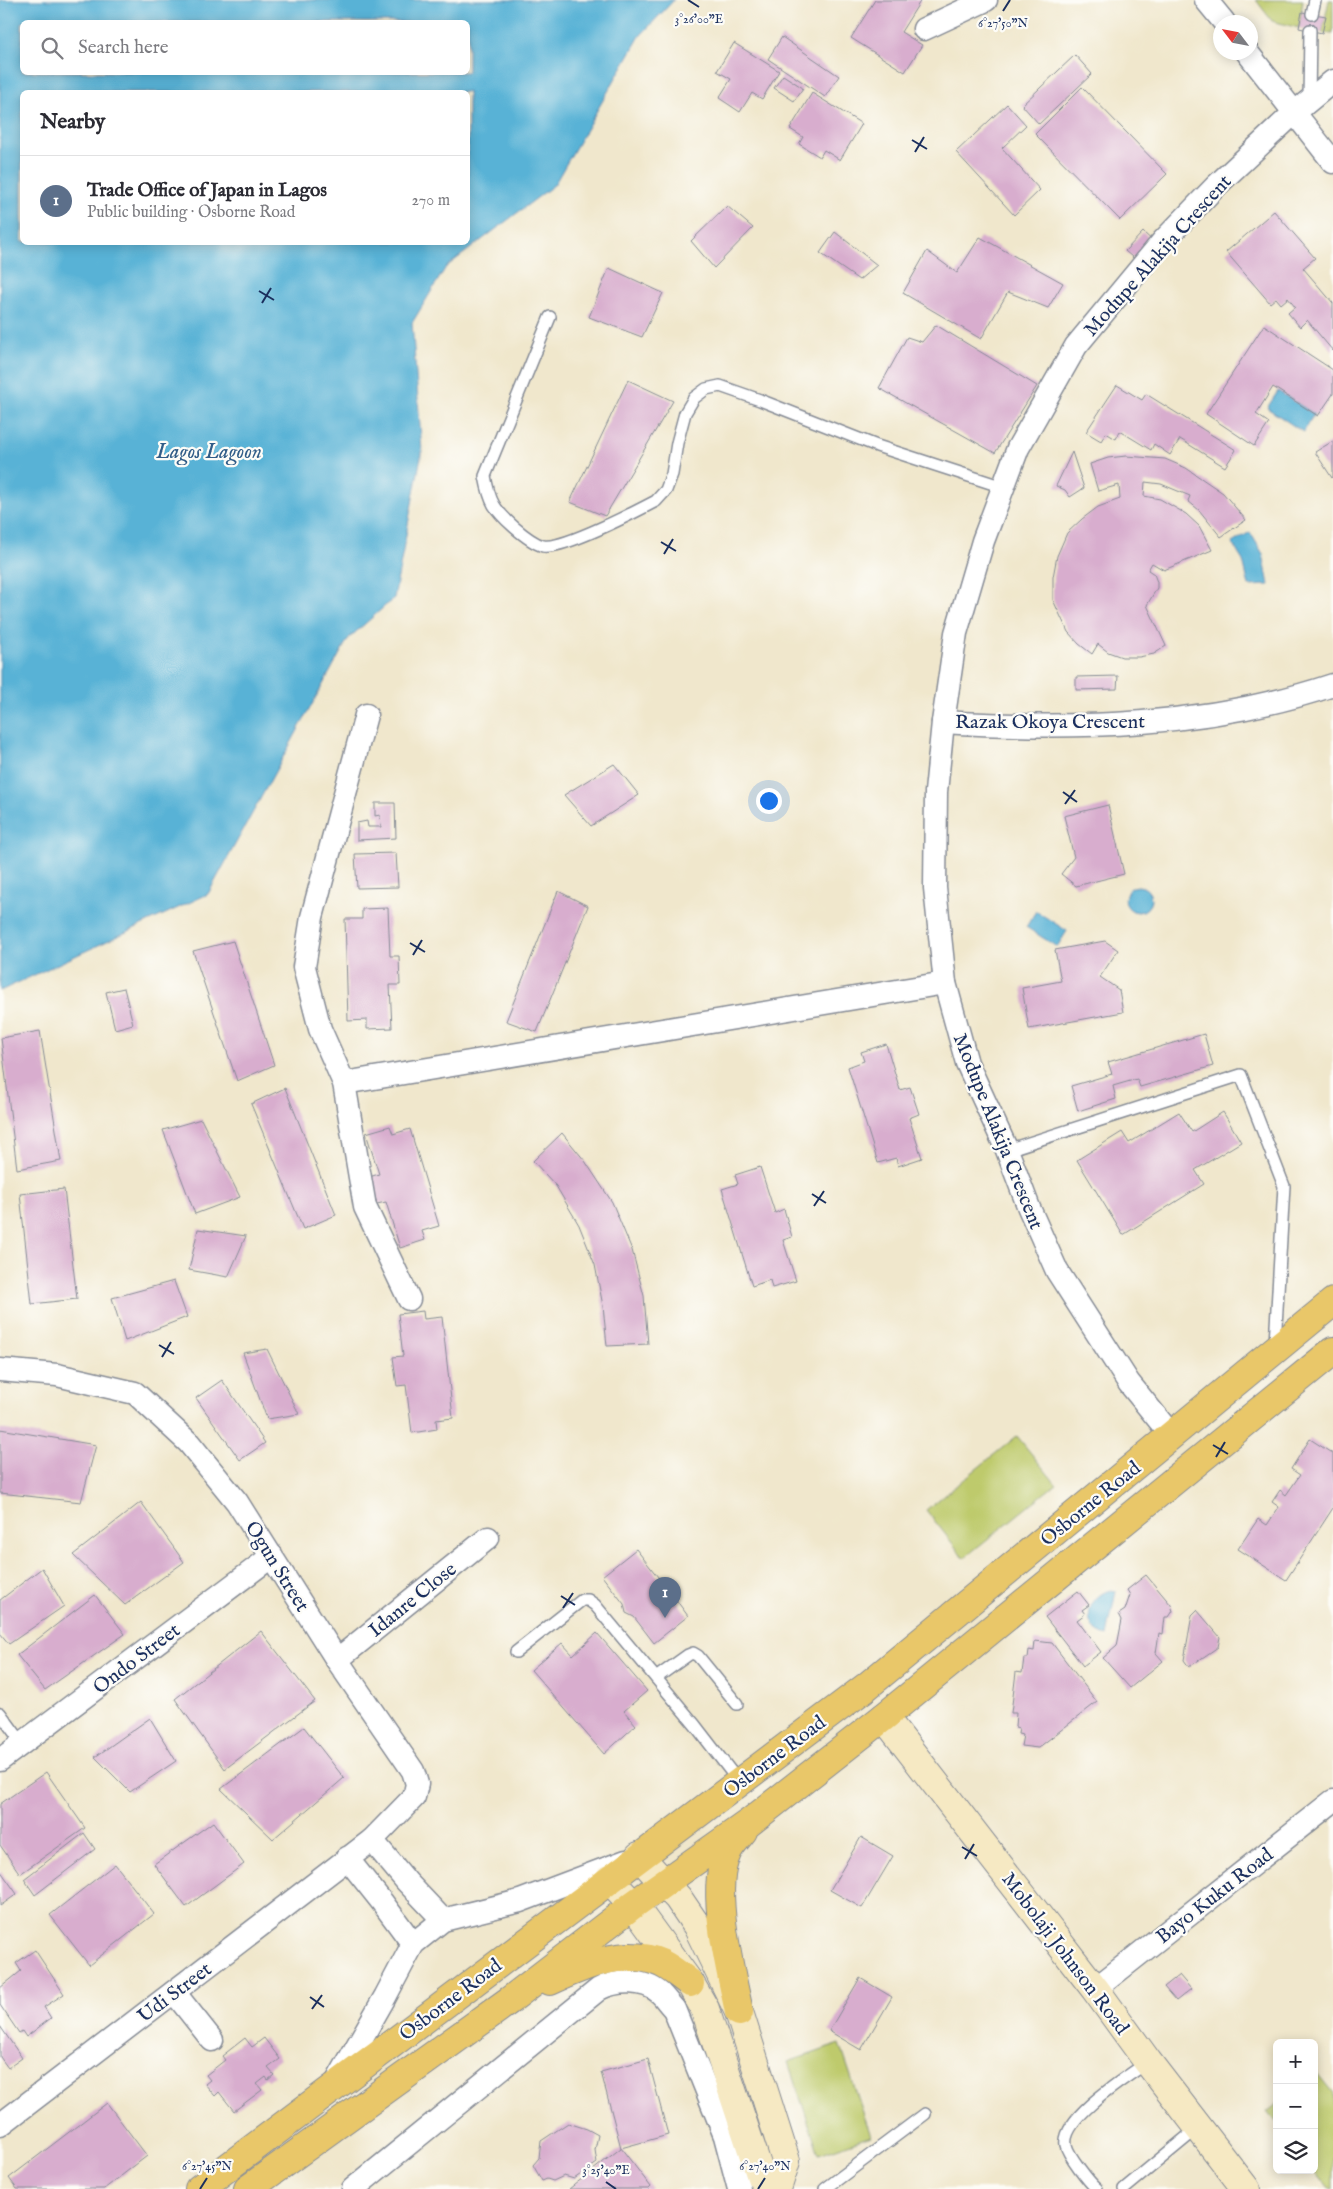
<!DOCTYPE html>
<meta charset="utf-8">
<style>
body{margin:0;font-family:"IM FELL English",serif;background:#f7f7f7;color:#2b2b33}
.controls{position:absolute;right:15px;bottom:15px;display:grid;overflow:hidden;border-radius:8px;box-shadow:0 2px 12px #0003}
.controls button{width:45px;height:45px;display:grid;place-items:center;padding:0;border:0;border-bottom:1px solid #e1e1e2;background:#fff;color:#2b2b33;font:25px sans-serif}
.compass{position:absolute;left:1213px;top:15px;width:45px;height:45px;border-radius:50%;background:#fff;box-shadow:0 2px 12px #0003;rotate:302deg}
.you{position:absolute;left:768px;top:800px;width:18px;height:18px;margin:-12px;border:4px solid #fff;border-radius:50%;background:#1a73e8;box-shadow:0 0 0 8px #1a73e833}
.badge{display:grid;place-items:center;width:32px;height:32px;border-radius:50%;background:#d1495b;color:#fff;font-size:16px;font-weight:700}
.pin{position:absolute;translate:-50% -41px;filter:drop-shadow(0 1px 2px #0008)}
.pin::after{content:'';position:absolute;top:26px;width:18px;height:15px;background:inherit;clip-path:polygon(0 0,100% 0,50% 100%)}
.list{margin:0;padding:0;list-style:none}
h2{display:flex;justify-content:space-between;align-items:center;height:65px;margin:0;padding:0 20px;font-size:21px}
h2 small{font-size:16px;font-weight:400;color:#7c7c81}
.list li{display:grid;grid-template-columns:32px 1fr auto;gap:15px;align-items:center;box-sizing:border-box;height:90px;padding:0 20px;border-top:1px solid #e1e1e2}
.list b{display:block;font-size:19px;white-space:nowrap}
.list p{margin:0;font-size:16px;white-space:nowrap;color:#7c7c81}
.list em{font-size:16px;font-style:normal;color:#7c7c81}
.icon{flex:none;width:28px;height:28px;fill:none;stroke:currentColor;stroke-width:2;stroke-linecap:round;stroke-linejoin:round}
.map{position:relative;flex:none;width:1333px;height:2189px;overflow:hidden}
.search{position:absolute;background:#fff;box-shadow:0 2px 12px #0003;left:20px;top:20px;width:450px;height:55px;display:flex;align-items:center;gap:12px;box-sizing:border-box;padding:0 18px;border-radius:8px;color:#7c7c81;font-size:19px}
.panel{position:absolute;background:#fff;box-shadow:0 2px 12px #0003;left:20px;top:90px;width:450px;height:155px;border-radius:8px}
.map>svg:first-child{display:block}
.green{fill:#beca6c;stroke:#6c7c65}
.water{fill:#59b2d6;stroke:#3a709a;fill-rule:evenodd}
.building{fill:#d8adce}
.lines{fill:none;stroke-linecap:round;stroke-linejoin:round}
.service-casing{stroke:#868b95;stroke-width:14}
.minor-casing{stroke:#868b95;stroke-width:25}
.secondary-casing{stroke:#868b95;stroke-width:30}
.primary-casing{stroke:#868b95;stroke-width:30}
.service{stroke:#fff;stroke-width:11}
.minor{stroke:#fff;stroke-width:22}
.secondary{stroke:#f6e9c3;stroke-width:28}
.primary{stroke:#e9c769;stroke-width:28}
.ticks{fill:none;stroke:#1b2f5e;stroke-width:2}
.labels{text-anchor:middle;stroke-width:4.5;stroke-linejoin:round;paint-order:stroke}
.street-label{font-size:20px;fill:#1b2f5e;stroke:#fdfcf7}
.water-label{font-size:21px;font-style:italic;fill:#315d88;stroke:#fdfcf7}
.ticks-label{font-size:12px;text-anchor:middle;fill:#1b2f5e;stroke:#fdfcf7;stroke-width:4.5;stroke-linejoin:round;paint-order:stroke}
</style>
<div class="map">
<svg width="1333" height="2189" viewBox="0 0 1333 2189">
<rect width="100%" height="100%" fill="#fdfcf7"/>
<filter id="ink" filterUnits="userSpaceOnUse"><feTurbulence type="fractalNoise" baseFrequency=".02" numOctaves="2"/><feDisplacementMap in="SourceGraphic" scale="10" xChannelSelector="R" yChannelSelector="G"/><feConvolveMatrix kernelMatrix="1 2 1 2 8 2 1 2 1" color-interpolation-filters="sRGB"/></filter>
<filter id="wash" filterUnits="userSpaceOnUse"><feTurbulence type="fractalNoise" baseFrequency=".0096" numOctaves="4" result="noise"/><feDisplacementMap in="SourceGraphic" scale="20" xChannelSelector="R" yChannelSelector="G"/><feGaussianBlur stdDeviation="1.12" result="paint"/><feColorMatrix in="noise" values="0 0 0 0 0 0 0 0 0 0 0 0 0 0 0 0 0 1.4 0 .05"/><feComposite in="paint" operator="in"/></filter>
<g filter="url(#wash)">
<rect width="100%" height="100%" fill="#f0e7cc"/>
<!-- green -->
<g class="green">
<path d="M 1256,0 L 1303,0 L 1299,28 L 1272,21 Z"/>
<path d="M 1329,0 L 1333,0 L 1333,34 L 1322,33 Z"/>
<path d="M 1017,1436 L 1056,1484 L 964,1558 L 926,1510 Z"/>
<path d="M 840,2044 L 871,2136 L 819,2154 L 788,2062 Z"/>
<path d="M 1316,2072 L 1333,2093 L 1333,2189 L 1329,2189 L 1314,2170 L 1314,2073 Z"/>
<path d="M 1277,2103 L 1277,2123 L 1267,2111 Z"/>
</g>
<!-- water -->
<g class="water">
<path d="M 0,0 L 674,0 L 640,36 L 554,185 L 446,267 L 412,323 L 422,451 L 394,598 L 348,639 L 208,894 L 0,991 ZM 22,22 L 468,22 L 468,72 L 22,72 ZM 468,92 L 468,242 L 22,242 L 22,92 Z"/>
<path d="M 1278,391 L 1314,414 L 1303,432 L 1267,408 Z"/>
<path d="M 1250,532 L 1263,554 L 1269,585 L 1249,586 L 1243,561 L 1232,543 Z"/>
<circle cx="1138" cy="899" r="13"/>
<path d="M 1036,911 L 1067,931 L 1057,947 L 1026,927 Z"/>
<path d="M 1111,1590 L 1116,1591 L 1107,1636 C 1079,1629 1087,1595 1111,1590 Z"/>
</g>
<g id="blocks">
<!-- building -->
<g class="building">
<path d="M 875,0 L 921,0 L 901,32 L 922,45 L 905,72 L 851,38 Z"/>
<path d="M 1302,12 L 1326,16 L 1322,33 L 1299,28 Z"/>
<path d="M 782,37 L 839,76 L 825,97 L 768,59 Z"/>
<path d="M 734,43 L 779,71 L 762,99 L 752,93 L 740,112 L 719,98 L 731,79 L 717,71 Z"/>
<path d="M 1075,55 L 1092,74 L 1039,124 L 1022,105 Z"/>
<path d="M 783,75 L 803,88 L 794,101 L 774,88 Z"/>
<path d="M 1082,87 L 1167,174 L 1120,220 L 1035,134 Z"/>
<path d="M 812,93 L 862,124 L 840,160 L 824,150 L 820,157 L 799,144 L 803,137 L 790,129 Z"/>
<path d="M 1007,104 L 1026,125 L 1002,148 L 1040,190 L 1014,215 L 956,152 Z"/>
<path d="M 727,206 L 753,228 L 714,268 L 691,241 Z"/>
<path d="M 1274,211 L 1315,258 L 1303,268 L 1333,303 L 1333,351 L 1307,320 L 1300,327 L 1288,313 L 1295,307 L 1288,298 L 1281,304 L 1276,298 L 1270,303 L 1226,252 Z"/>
<path d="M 835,232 L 877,265 L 859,280 L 820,253 Z"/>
<path d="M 1143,232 L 1156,244 L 1139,263 L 1125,251 Z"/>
<path d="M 980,237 L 1063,283 L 1048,308 L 1008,292 L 981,339 L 903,293 L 927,251 L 957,273 Z"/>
<path d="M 609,268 L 663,293 L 642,337 L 589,317 Z"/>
<path d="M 936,325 L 1037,386 L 995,453 L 879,388 L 907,337 L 922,342 Z"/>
<path d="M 1264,325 L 1333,370 L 1333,394 L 1318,416 L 1273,387 L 1256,414 L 1269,423 L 1254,446 L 1206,414 Z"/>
<path d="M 628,380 L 673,401 L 605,516 L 570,502 Z"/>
<path d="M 1117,385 L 1142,400 L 1146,394 L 1236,450 L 1225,467 L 1180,439 L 1170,455 L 1154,444 L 1151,450 L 1120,431 L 1116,439 L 1106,433 L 1101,441 L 1086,432 Z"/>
<path d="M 1333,441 L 1333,477 L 1332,478 L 1315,452 Z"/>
<path d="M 1072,452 L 1084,488 L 1070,497 L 1065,490 L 1056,486 Z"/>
<path d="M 1126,456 L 1165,459 L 1186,468 L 1223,493 L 1246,520 L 1221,537 L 1199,510 L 1188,501 L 1190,496 L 1161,484 L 1145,482 L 1144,496 L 1160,499 L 1186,514 L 1199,526 L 1212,550 L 1164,570 L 1152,563 L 1148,570 L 1154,574 L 1157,582 L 1157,588 L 1147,605 L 1166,646 L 1154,654 L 1139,657 L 1122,657 L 1108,652 L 1098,644 L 1092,654 L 1079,644 L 1068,632 L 1053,600 L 1053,577 L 1057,556 L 1067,533 L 1082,519 L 1098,507 L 1120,499 L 1119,485 L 1098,491 L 1090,464 L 1108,458 Z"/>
<path d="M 1118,676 L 1117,689 L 1076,690 L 1076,677 Z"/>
<path d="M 614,764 L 639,795 L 591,826 L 564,795 Z"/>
<path d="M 375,803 L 395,803 L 396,838 L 357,840 L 357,823 L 367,821 L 368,827 L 381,827 L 380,815 L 375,816 Z"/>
<path d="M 1108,805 L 1124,874 L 1076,886 L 1061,874 L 1074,857 L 1064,816 Z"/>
<path d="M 396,853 L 398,887 L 357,888 L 355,854 Z"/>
<path d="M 558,891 L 588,906 L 537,1032 L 506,1021 Z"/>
<path d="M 388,908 L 390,956 L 399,956 L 400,985 L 390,985 L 392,1028 L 367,1029 L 367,1020 L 348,1021 L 345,919 L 362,919 L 362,909 Z"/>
<path d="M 233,941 L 274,1065 L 237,1081 L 193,951 Z"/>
<path d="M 1105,941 L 1118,950 L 1100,977 L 1119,990 L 1123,1012 L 1029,1029 L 1022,988 L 1061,981 L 1055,950 Z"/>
<path d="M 124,988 L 133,1024 L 115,1029 L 106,992 Z"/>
<path d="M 40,1031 L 61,1161 L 17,1169 L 1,1038 Z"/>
<path d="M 1204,1034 L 1213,1066 L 1140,1087 L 1137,1079 L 1113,1086 L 1116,1099 L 1078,1111 L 1071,1086 L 1112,1074 L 1108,1062 Z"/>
<path d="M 886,1044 L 900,1090 L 910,1087 L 919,1114 L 909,1118 L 922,1158 L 898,1166 L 896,1158 L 878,1163 L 848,1067 L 864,1061 L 861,1052 Z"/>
<path d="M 285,1088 L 336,1215 L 303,1229 L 251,1104 Z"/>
<path d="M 1179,1112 L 1192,1132 L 1223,1112 L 1241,1142 L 1195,1170 L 1204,1184 L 1123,1235 L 1077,1160 L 1122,1132 L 1129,1143 Z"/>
<path d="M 201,1119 L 240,1197 L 195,1214 L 163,1130 Z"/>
<path d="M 390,1126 L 393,1134 L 410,1129 L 439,1226 L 422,1231 L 425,1240 L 400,1248 L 386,1202 L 377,1204 L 369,1177 L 379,1174 L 366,1133 Z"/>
<path d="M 562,1133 L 585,1161 L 612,1202 L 632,1250 L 644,1296 L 648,1344 L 607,1346 L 603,1306 L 595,1265 L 579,1225 L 556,1186 L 533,1161 Z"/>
<path d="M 760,1167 L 775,1213 L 784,1209 L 792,1237 L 783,1240 L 796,1281 L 772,1288 L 770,1280 L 752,1286 L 722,1189 L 738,1184 L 735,1175 Z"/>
<path d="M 64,1189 L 77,1299 L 32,1304 L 20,1194 Z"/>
<path d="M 198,1229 L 246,1236 L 228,1277 L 189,1270 Z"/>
<path d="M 174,1281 L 187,1317 L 125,1341 L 112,1298 Z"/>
<path d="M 423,1311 L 424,1319 L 442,1317 L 453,1418 L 436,1420 L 437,1429 L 412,1433 L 406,1385 L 397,1386 L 393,1357 L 403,1356 L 398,1314 Z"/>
<path d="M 267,1349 L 299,1414 L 267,1419 L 243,1353 Z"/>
<path d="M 222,1380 L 265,1443 L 240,1460 L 196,1398 Z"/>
<path d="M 0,1429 L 96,1445 L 81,1502 L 0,1493 Z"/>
<path d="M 1310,1439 L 1333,1454 L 1333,1508 L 1286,1580 L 1238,1549 L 1258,1519 L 1267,1525 L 1279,1507 L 1272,1502 L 1280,1490 L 1286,1495 L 1300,1475 L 1291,1469 Z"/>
<path d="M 141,1502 L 184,1562 L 125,1605 L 73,1555 Z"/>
<path d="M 636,1549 L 658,1577 L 665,1581 L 668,1589 L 688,1616 L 654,1643 L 634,1617 L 626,1613 L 624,1604 L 602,1576 Z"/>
<path d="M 42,1568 L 64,1606 L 9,1644 L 0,1633 L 0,1600 Z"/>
<path d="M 1146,1575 L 1171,1605 L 1173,1611 L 1169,1617 L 1165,1617 L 1163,1634 L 1159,1633 L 1156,1653 L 1163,1661 L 1130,1688 L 1103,1658 L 1117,1646 L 1122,1620 L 1119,1614 L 1125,1610 L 1130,1595 L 1127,1590 Z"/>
<path d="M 1078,1591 L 1089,1605 L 1082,1610 L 1085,1614 L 1077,1620 L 1101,1652 L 1083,1666 L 1045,1617 Z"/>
<path d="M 95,1595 L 125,1634 L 45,1690 L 17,1655 Z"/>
<path d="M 1197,1610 L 1220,1637 L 1218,1647 L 1189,1667 L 1184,1660 L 1192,1615 Z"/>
<path d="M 261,1631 L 315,1701 L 225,1769 L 175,1699 Z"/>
<path d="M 597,1633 L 647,1691 L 624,1711 L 636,1725 L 604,1754 L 531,1670 L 562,1643 L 573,1655 Z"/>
<path d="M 1035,1641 L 1052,1643 L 1097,1702 L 1038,1748 L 1021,1746 L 1023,1735 L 1018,1734 L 1019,1728 L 1015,1727 L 1016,1713 L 1011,1713 L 1016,1672 L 1022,1673 L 1024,1658 L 1028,1658 L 1029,1650 L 1034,1651 Z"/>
<path d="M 150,1718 L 176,1761 L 130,1792 L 95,1757 Z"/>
<path d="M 304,1727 L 344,1778 L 273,1839 L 221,1789 Z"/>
<path d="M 46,1772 L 85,1828 L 20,1874 L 0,1845 L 0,1804 Z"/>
<path d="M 213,1822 L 244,1864 L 186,1907 L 154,1864 Z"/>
<path d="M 84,1833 L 95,1849 L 35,1895 L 24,1879 Z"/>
<path d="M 861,1837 L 893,1856 L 862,1908 L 830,1890 Z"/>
<path d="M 115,1864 L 154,1914 L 89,1965 L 50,1915 Z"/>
<path d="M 0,1870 L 17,1894 L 0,1906 Z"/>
<path d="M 35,1950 L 64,1994 L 44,2007 L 51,2018 L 26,2037 L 22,2031 L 19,2033 L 0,2005 L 0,1988 L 21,1971 L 16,1963 Z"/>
<path d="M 1179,1975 L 1191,1989 L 1176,2001 L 1164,1987 Z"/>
<path d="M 860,1978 L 892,1997 L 861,2050 L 829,2031 Z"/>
<path d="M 0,2026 L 22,2058 L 8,2068 L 0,2057 Z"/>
<path d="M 245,2038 L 252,2047 L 264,2038 L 280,2059 L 268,2068 L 274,2075 L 268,2080 L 266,2077 L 257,2084 L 262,2090 L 234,2111 L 219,2092 L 215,2096 L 205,2084 L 210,2080 L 206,2075 L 225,2060 L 222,2056 Z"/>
<path d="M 648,2059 L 668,2135 L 621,2148 L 601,2072 Z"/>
<path d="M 107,2103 L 147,2156 L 104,2189 L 17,2189 L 9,2178 Z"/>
<path d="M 568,2123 L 587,2129 L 598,2135 L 595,2150 L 597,2163 L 574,2179 L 564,2176 L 553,2181 L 547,2179 L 542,2181 L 533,2165 L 539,2158 L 541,2141 Z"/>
<path d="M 621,2148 L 651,2187 L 649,2189 L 569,2189 Z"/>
</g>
</g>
</g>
<g filter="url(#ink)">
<use href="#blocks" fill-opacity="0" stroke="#868b95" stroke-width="1"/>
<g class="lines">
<defs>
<g id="service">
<path d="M 1312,14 L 1315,0"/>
<path d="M 1309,101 L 1310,30"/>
<path d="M 550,317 L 485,476 C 490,503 494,509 514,527 C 522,534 533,543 543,546 C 562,550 637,511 656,501 L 666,490 L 672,474 L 677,443 L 685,413 L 694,398 L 706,389 L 720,386 L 760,400 L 877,446 L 1003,487"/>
<path d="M 1007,1150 L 1241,1075 L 1284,1186 L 1275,1344"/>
<path d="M 516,1652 L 582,1600 L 588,1600 L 595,1605 L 695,1725 L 739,1782"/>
<path d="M 656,1678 L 688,1655 L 693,1653 L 698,1656 L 737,1704"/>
<path d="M 0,1713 L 22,1743"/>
<path d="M 825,2189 L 925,2114"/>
<path d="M 1097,2189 C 1089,2182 1068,2155 1066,2145 C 1061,2118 1128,2076 1148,2062"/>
<path d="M 1124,2189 L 1199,2127"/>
</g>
<g id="minor">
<path d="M 1206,0 L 1224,22"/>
<path d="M 924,29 L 986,0"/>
<path d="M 1247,52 L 1333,162"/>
<path d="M 943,722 C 1073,730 1208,727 1333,685"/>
<path d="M 344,1083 L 320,1029 L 304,967 L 312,917 L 366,715"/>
<path d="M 409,1299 L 365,1207 L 344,1083 L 945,983"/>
<path d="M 0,1370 L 57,1375 L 135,1393 L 189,1443 L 237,1502 L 337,1660 L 413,1771 L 417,1784 L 414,1797 L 372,1840 L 0,2125"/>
<path d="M 1172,1436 L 1129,1383 L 1057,1271 L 1029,1208 L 1007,1150 L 967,1063 L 945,983 L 935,888 L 936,792 L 943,722 L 956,633 L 983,541 L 1018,448 L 1076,346 L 1163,241 L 1217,185 L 1294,113 L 1333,81"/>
<path d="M 337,1660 L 488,1538"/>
<path d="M 0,1760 L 272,1556"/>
<path d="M 372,1840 L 407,1882 L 443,1920"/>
<path d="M 347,1858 L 382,1902 L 413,1944"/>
<path d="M 1095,1989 L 1333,1801"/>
<path d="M 174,1992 L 212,2040"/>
<path d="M 336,2083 L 385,1997 L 413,1944 L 443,1920 L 520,1901 L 626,1861"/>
<path d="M 353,2189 L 599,1989 C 617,1980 644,1979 660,1993 C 665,1998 669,2004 674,2009 L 725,2136 L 739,2189"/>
</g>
<g id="secondary">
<path d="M 884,1717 L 1095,1989 L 1148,2062 L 1246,2189"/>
<path d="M 639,1856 L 678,1898 L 697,1926 L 739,2012 L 786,2161 L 777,2189"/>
<path d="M 609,1879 L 633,1905 L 690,1983 L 705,2009 L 761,2177 L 769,2189"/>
</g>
<g id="primary">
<path d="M 550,1981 C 583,1966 625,1947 661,1963 C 671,1968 681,1976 690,1983"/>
<path d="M 739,2012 C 731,1971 709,1891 727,1853 C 730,1845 738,1838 743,1831"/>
<path d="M 199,2189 L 866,1687 L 1333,1302"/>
<path d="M 248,2189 L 510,2000 L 633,1905 L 750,1822 L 884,1717 L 1333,1351"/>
</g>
</defs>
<!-- service casing -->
<use href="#service" class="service-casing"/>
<!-- minor casing -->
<use href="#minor" class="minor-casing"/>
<!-- secondary casing -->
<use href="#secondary" class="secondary-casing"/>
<!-- primary casing -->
<use href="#primary" class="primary-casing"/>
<!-- service -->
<use href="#service" class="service"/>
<!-- minor -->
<use href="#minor" class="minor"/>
<!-- secondary -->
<use href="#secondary" class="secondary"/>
<!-- primary -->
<use href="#primary" class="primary"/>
</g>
</g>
<!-- ticks -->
<path class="ticks" d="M 688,0 L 699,7M 1003,11 L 1010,0M 912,140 L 927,149M 915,152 L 924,137M 259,291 L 274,300M 262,303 L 271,288M 661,542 L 676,551M 664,554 L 673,539M 1063,792 L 1077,802M 1065,804 L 1075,790M 410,943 L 425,952M 413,955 L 422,940M 812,1194 L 826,1203M 814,1206 L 824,1191M 159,1345 L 174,1354M 162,1357 L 171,1342M 1213,1445 L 1228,1454M 1216,1457 L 1225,1442M 561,1596 L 575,1605M 563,1608 L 573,1593M 962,1847 L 977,1856M 965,1859 L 974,1844M 310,1997 L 324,2007M 312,2009 L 322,1995M 606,2182 L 616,2189M 200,2189 L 207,2178M 758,2189 L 765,2178"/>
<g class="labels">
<!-- street labels -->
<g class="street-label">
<text transform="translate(1157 255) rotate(-48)" y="7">Modupe Alakija Crescent</text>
<text x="1050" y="728">Razak Okoya Crescent</text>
<text transform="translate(999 1131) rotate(68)" y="7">Modupe Alakija Crescent</text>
<text transform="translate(1090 1503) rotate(-39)" y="7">Osborne Road</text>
<text transform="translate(278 1566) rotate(58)" y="7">Ogun Street</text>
<text transform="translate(412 1599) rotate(-39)" y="7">Idanre Close</text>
<text transform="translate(136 1658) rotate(-37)" y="7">Ondo Street</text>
<text transform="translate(774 1756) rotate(-37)" y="7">Osborne Road</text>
<text transform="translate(1214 1895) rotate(-38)" y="7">Bayo Kuku Road</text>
<text transform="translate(1066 1953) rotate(53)" y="7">Mobolaji Johnson Road</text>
<text transform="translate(174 1992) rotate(-37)" y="7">Udi Street</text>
<text transform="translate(450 1999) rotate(-37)" y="7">Osborne Road</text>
</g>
<!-- water labels -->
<g class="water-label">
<text x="209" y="458">Lagos Lagoon</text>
</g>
</g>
<g class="ticks-label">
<text x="699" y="23">3°26'00"E</text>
<text x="1003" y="27">6°27'50"N</text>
<text x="207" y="2170">6°27'45"N</text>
<text x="765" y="2170">6°27'40"N</text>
<text x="606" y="2174">3°25'40"E</text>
</g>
</svg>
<div class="controls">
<button>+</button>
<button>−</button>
<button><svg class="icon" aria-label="layers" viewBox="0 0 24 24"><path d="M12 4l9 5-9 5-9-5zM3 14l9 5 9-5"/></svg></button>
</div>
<svg class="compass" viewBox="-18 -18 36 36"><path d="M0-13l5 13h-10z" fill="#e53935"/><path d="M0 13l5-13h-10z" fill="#7c7c81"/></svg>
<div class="you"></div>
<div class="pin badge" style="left:665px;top:1618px;background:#5c6f8a">1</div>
<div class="search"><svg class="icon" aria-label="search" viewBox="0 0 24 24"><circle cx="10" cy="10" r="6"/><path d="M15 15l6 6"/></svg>Search here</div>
<section class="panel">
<h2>Nearby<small></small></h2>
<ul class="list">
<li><span class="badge" style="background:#5c6f8a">1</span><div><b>Trade Office of Japan in Lagos</b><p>Public building · Osborne Road</p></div><em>270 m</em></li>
</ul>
</section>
</div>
